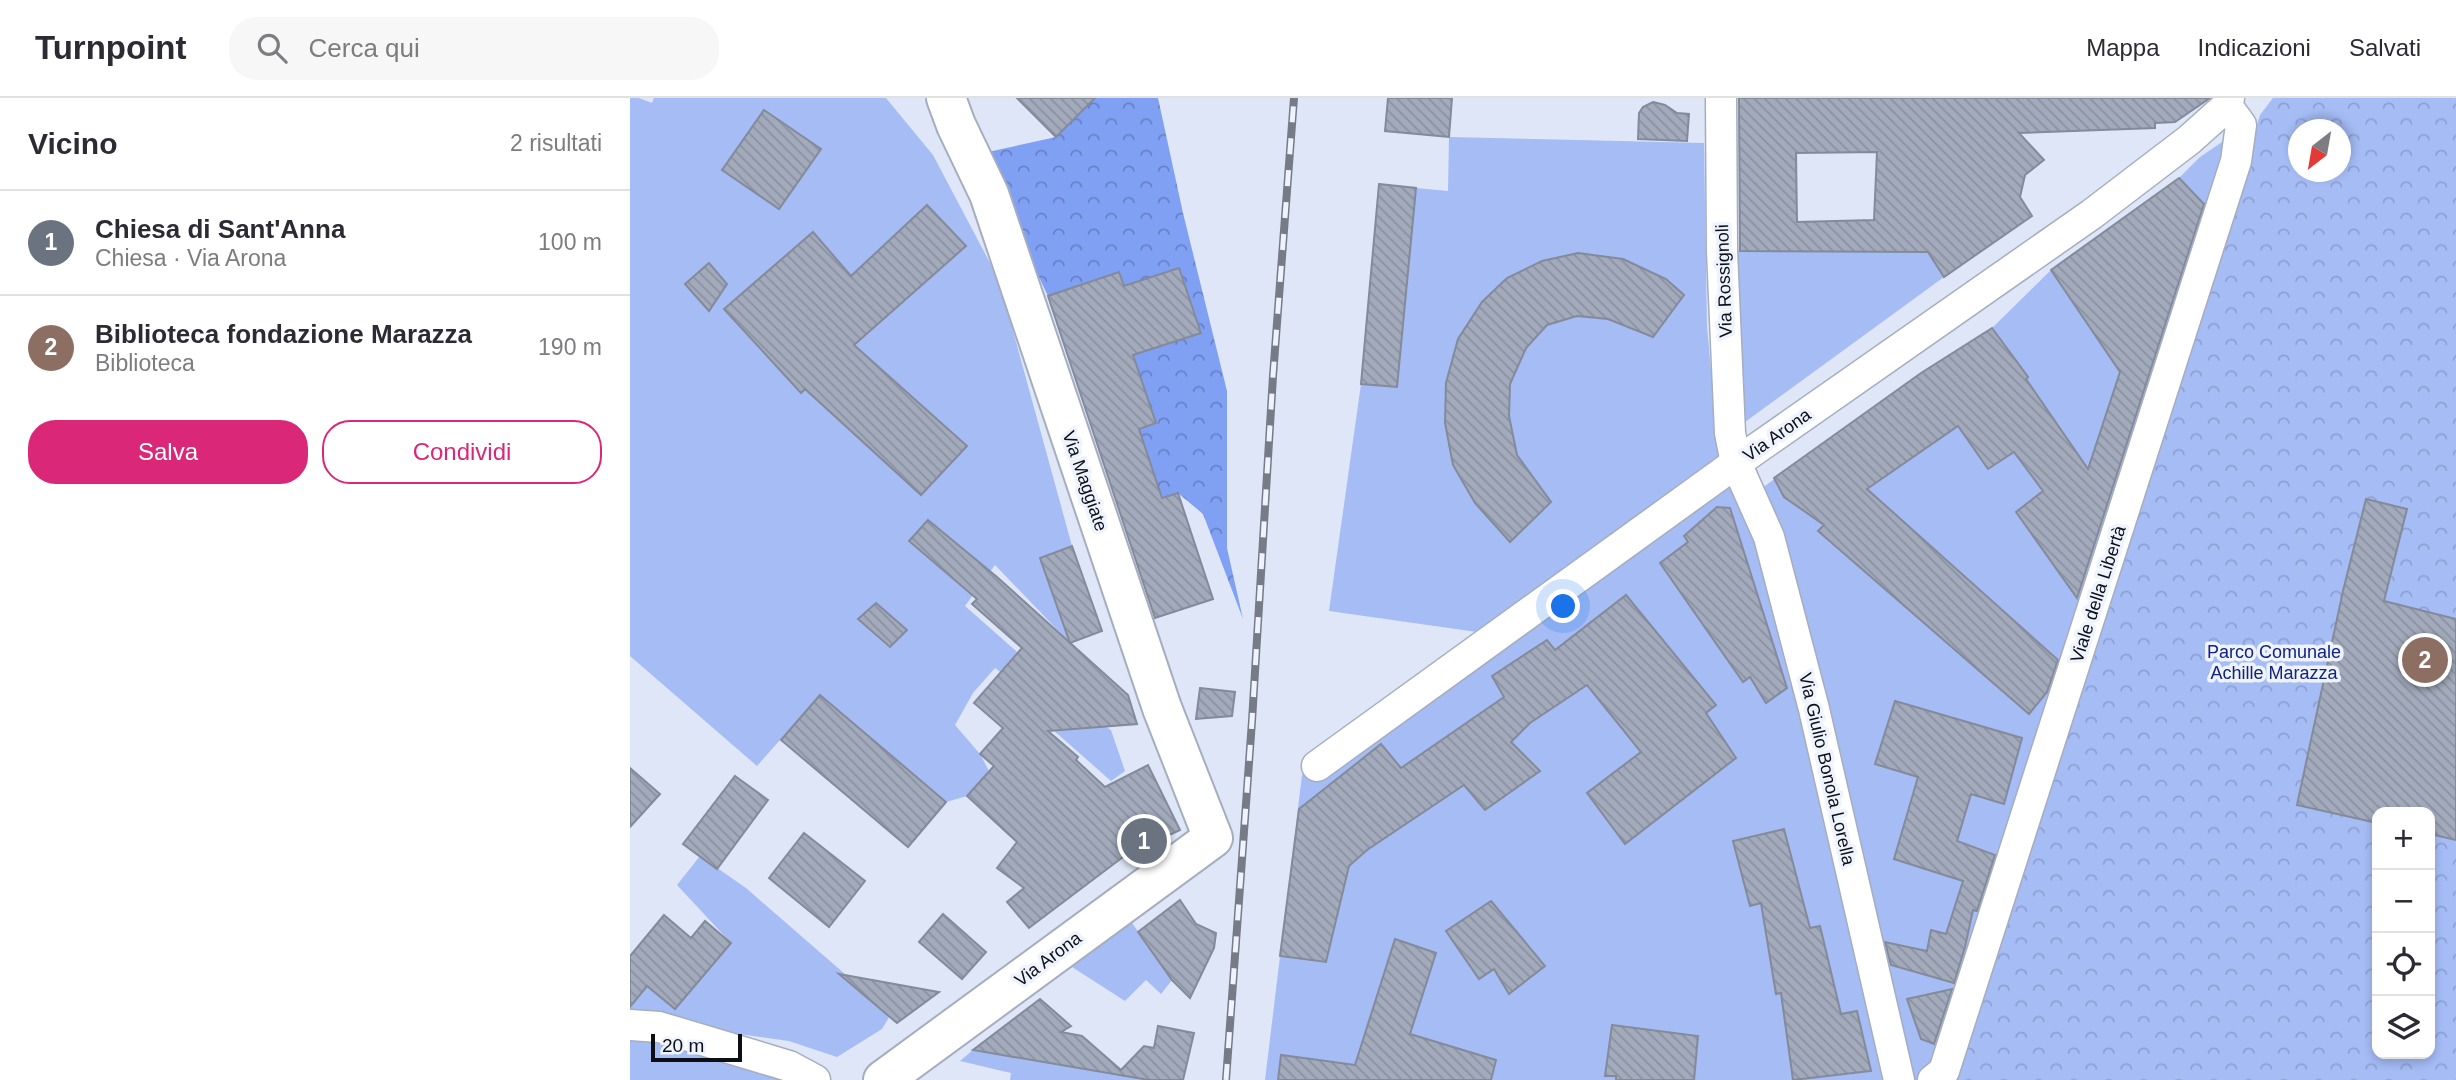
<!DOCTYPE html>
<html lang="it">
<meta charset="utf-8">
<style>
body{margin:0;font-family:Helvetica,sans-serif;background:#f7f7f7;color:#2b2b33}
.controls{position:absolute;right:21px;bottom:21px;display:grid;overflow:hidden;border-radius:14px;box-shadow:0 4px 10px #0003}
.controls button{width:63px;height:63px;display:grid;place-items:center;padding:0;border:0;border-bottom:2px solid #e1e1e2;background:#fff;color:#2b2b33;font:35px sans-serif}
.compass{position:absolute;left:1658px;top:21px;width:63px;height:63px;border-radius:50%;background:#fff;box-shadow:0 4px 10px #0003;rotate:211deg}
.scale{position:absolute;left:21px;bottom:18px;width:91px;box-sizing:border-box;padding-left:7px;border:4px solid #0c0f15;border-top:0;font-size:19px;line-height:24px;white-space:nowrap;color:#0c0f15;-webkit-text-stroke:5px #eef3fe;paint-order:stroke}
.you{position:absolute;left:934px;top:509px;width:24px;height:24px;margin:-18px;border:5px solid #fff;border-radius:50%;background:#1a73e8;box-shadow:0 0 0 10px #1a73e833}
.badge{display:grid;place-items:center;width:46px;height:46px;border-radius:50%;background:#db2777;color:#fff;font-size:23px;font-weight:700}
.pin{position:absolute;translate:-50% -50%;border:4px solid #fff;box-shadow:0 2px 7px #0006}
.list{margin:0;padding:0;list-style:none}
h2{display:flex;justify-content:space-between;align-items:center;height:91px;margin:0;padding:0 28px;font-size:30px}
h2 small{font-size:23px;font-weight:400;color:#7c7c81}
.list li{display:grid;grid-template-columns:46px 1fr auto;gap:21px;align-items:center;box-sizing:border-box;height:105px;padding:0 28px;border-top:2px solid #e1e1e2}
.list b{display:block;font-size:26px;white-space:nowrap}
.list p{margin:0;font-size:23px;white-space:nowrap;color:#7c7c81}
.list em{font-size:23px;font-style:normal;color:#7c7c81}
.actions{display:flex;gap:14px;padding:21px 28px}
.actions a{flex:1;padding:16px 0;border:2px solid #db2777;border-radius:28px;text-align:center;font-size:24px;color:#db2777}
.actions .main{background:#db2777;color:#fff}
.icon{flex:none;width:38px;height:38px;fill:none;stroke:currentColor;stroke-width:2;stroke-linecap:round;stroke-linejoin:round}
.map{position:relative;flex:none;width:1826px;height:982px;overflow:hidden}
header{display:flex;align-items:center;gap:42px;box-sizing:border-box;height:98px;padding:0 35px;background:#fff;border-bottom:2px solid #e1e1e2}
header strong{font-size:33px}
nav{display:flex;gap:38px;margin-inline-start:auto;font-size:24px}
.search{width:490px;height:63px;background:#f7f7f7;display:flex;align-items:center;gap:18px;box-sizing:border-box;padding:0 24px;border-radius:28px;color:#7c7c81;font-size:26px}
main{display:flex}
aside{flex:1;background:#fff}
.map>svg:first-child{display:block}
.grass{fill:#a5bcf5}
.forest{fill:url(#forest-crowns)}
.park{fill:url(#park-crowns);fill-rule:evenodd}
.building{fill:url(#building-back-hatch);stroke:#838a9b;stroke-width:2;fill-rule:evenodd}
.lines{fill:none;stroke-linecap:round;stroke-linejoin:round}
.minor-casing{stroke:#a5adbe;stroke-width:33}
.primary-casing{stroke:#a5adbe;stroke-width:42}
.minor{stroke:#fff;stroke-width:30}
.primary{stroke:#fff;stroke-width:38}
.rail-casing{stroke:#767b87;stroke-width:8}
.rail{stroke:#eef3fe;stroke-width:5;stroke-dasharray:16;stroke-linecap:butt}
.labels{text-anchor:middle;stroke-width:7;stroke-linejoin:round;paint-order:stroke}
.street-label{font-size:18px;fill:#0c0f15;stroke:#eef3fe}
.park-label{font-size:18px;fill:#122382;stroke:#eef3fe}
</style>
<header>
<strong>Turnpoint</strong>
<div class="search"><svg class="icon" aria-label="search" viewBox="0 0 24 24"><circle cx="10" cy="10" r="6"/><path d="M15 15l6 6"/></svg>Cerca qui</div>
<nav><a>Mappa</a><a>Indicazioni</a><a>Salvati</a></nav>
</header>
<main>
<aside>
<h2>Vicino<small>2 risultati</small></h2>
<ul class="list">
<li><span class="badge" style="background:#6b7280">1</span><div><b>Chiesa di Sant'Anna</b><p>Chiesa · Via Arona</p></div><em>100 m</em></li>
<li><span class="badge" style="background:#8d6e63">2</span><div><b>Biblioteca fondazione Marazza</b><p>Biblioteca</p></div><em>190 m</em></li>
</ul>
<div class="actions"><a class="main">Salva</a><a>Condividi</a></div>
</aside>
<div class="map">
<svg width="1826" height="982" viewBox="0 0 1826 982">
<defs>
<pattern id="forest-crowns" width="20" height="18" patternUnits="userSpaceOnUse" patternTransform="scale(1.75)"><rect width="20" height="18" fill="#80a0f4"/><path d="M2 6a3 3 0 1 1 6 0M12 15a3 3 0 1 1 6 0" fill="none" stroke="#6781c4"/></pattern>
<pattern id="park-crowns" width="20" height="18" patternUnits="userSpaceOnUse" patternTransform="scale(1.75)"><rect width="20" height="18" fill="#a5bcf5"/><path d="M2 6a3 3 0 1 1 6 0M12 15a3 3 0 1 1 6 0" fill="none" stroke="#8da0d1"/></pattern>
<pattern id="building-back-hatch" width="6" height="6" patternUnits="userSpaceOnUse" patternTransform="scale(1.75)"><rect width="6" height="6" fill="#a2aabb"/><path d="M-1 5l2 2M0 0l6 6M5-1l2 2" fill="none" stroke="#8a91a0"/></pattern>
</defs>
<rect width="100%" height="100%" fill="#dee6f8"/>
<!-- grass -->
<g class="grass">
<path d="M 0,0 L 9,0 L 22,5 L 24,0 L 256,0 L 303,57 L 369,182 L 442,448 L 410,460 L 440,545 L 365,467 L 335,508 L 463,621 L 481,632 L 495,673 L 481,683 L 413,623 L 414,606 L 365,570 L 343,595 L 325,627 L 350,656 L 359,673 L 337,698 L 316,704 L 190,597 L 127,668 L 0,558 Z"/>
<path d="M 1611,31 L 1303,982 L 635,982 L 672,677 L 868,537 L 699,513 L 731,286 L 767,289 L 786,90 L 818,93 L 819,39 L 1074,45 L 1077,228 L 1090,376 L 1121,398 L 1291,275 L 1362,230 L 1421,172 L 1549,80 L 1570,59 Z"/>
<path d="M 1092,153 L 1298,154 L 1314,179 L 1100,335 Z"/>
<path d="M 70,758 L 116,790 L 261,916 L 252,931 L 207,959 L 159,943 L 0,921 L 0,903 L 3,905 L 17,888 L 45,911 L 101,845 L 47,787 Z"/>
<path d="M 500,822 L 542,882 L 531,896 L 516,882 L 495,903 L 442,869 Z"/>
<path d="M 0,943 L 25,945 L 154,979 L 156,982 L 0,982 Z"/>
<path d="M 343,952 L 519,982 L 380,982 L 381,975 L 330,963 Z"/>
</g>
<!-- forest -->
<path class="forest" d="M 465,0 L 528,0 L 553,115 L 597,293 L 597,450 L 613,521 L 573,416 L 548,395 L 532,400 L 509,331 L 526,325 L 503,257 L 571,235 L 549,170 L 494,188 L 488,174 L 418,198 L 396,152 L 358,54 L 426,39 Z"/>
<!-- park -->
<path class="park" d="M 1643,0 L 1826,0 L 1826,982 L 1319,982 L 1630,17 ZM 1668,32 L 1710,32 L 1710,74 L 1668,74 ZM 1747,714 L 1800,714 L 1800,956 L 1747,956 Z"/>
<!-- building -->
<g class="building">
<path d="M 387,0 L 465,0 L 426,39 Z"/>
<path d="M 758,0 L 822,0 L 819,39 L 755,33 Z"/>
<path d="M 1109,0 L 1580,0 L 1545,24 L 1525,25 L 1525,30 L 1389,35 L 1414,62 L 1395,77 L 1390,99 L 1402,118 L 1314,179 L 1298,154 L 1110,153 ZM 1247,54 L 1244,122 L 1167,124 L 1166,55 Z"/>
<path d="M 1023,4 L 1035,7 L 1047,15 L 1059,16 L 1057,43 L 1008,41 L 1009,15 L 1013,9 Z"/>
<path d="M 134,12 L 191,51 L 149,111 L 92,72 Z"/>
<path d="M 1549,80 L 1574,106 L 1447,500 L 1386,414 L 1413,393 L 1384,354 L 1358,371 L 1328,328 L 1237,391 L 1428,562 L 1417,594 L 1399,616 L 1188,433 L 1194,427 L 1154,399 L 1144,380 L 1291,275 L 1362,230 L 1398,279 L 1396,281 L 1458,371 L 1490,274 L 1421,172 Z"/>
<path d="M 749,86 L 786,90 L 767,289 L 731,286 Z"/>
<path d="M 297,107 L 336,148 L 224,247 L 337,348 L 291,397 L 175,291 L 171,295 L 94,211 L 183,134 L 221,178 Z"/>
<path d="M 948,155 L 993,161 L 1036,181 L 1054,197 L 1023,239 L 978,221 L 947,218 L 917,227 L 896,250 L 880,286 L 879,318 L 887,357 L 921,404 L 880,444 L 845,405 L 823,367 L 815,325 L 816,285 L 828,241 L 852,204 L 877,180 L 912,163 Z"/>
<path d="M 79,165 L 97,186 L 79,213 L 55,186 Z"/>
<path d="M 549,170 L 571,235 L 503,257 L 526,325 L 509,331 L 532,400 L 548,395 L 583,501 L 525,520 L 418,198 L 489,174 L 494,188 Z"/>
<path d="M 1736,401 L 1777,411 L 1754,503 L 1826,521 L 1826,742 L 1800,736 L 1800,714 L 1747,714 L 1747,725 L 1667,707 L 1713,493 Z"/>
<path d="M 1087,409 L 1100,410 L 1157,590 L 1136,605 L 1120,579 L 1113,584 L 1030,465 L 1058,444 L 1054,438 Z"/>
<path d="M 298,422 L 367,479 L 498,597 L 507,626 L 418,633 L 448,659 L 446,662 L 475,689 L 518,667 L 550,732 L 493,759 L 399,830 L 377,804 L 394,790 L 367,770 L 387,744 L 337,698 L 364,668 L 350,656 L 373,630 L 344,605 L 392,550 L 342,506 L 347,501 L 279,443 Z"/>
<path d="M 442,448 L 472,533 L 440,545 L 410,460 Z"/>
<path d="M 996,497 L 1086,607 L 1076,615 L 1106,660 L 995,746 L 957,695 L 1011,654 L 957,587 L 900,625 L 881,644 L 910,673 L 855,712 L 834,687 L 737,752 L 719,768 L 696,864 L 650,858 L 669,711 L 751,646 L 771,670 L 874,599 L 862,578 L 917,542 L 925,552 Z"/>
<path d="M 246,505 L 277,532 L 260,549 L 228,521 Z"/>
<path d="M 570,590 L 605,594 L 602,618 L 566,621 Z"/>
<path d="M 190,597 L 316,704 L 278,749 L 151,642 Z"/>
<path d="M 1265,603 L 1392,640 L 1374,706 L 1341,696 L 1327,743 L 1365,757 L 1347,813 L 1343,812 L 1335,849 L 1324,885 L 1261,867 L 1255,844 L 1297,853 L 1301,832 L 1316,836 L 1333,783 L 1264,761 L 1288,679 L 1245,666 Z"/>
<path d="M 0,670 L 30,696 L 0,729 Z"/>
<path d="M 105,678 L 138,702 L 87,771 L 53,746 Z"/>
<path d="M 1154,731 L 1180,830 L 1190,828 L 1211,916 L 1227,913 L 1241,973 L 1163,982 L 1151,895 L 1146,896 L 1131,805 L 1120,808 L 1103,743 Z"/>
<path d="M 174,735 L 235,783 L 199,829 L 139,780 Z"/>
<path d="M 550,802 L 566,826 L 586,835 L 584,850 L 560,900 L 542,882 L 508,834 Z"/>
<path d="M 861,803 L 915,868 L 879,896 L 864,871 L 849,881 L 816,833 Z"/>
<path d="M 313,816 L 356,854 L 332,881 L 289,844 Z"/>
<path d="M 34,817 L 61,840 L 75,823 L 101,845 L 45,911 L 17,888 L 0,909 L 0,858 Z"/>
<path d="M 765,841 L 806,855 L 780,936 L 866,962 L 861,982 L 648,982 L 651,957 L 725,967 Z"/>
<path d="M 209,876 L 309,894 L 267,925 Z"/>
<path d="M 1322,891 L 1304,946 L 1291,941 L 1277,901 Z"/>
<path d="M 410,901 L 441,928 L 431,934 L 452,938 L 491,972 L 514,948 L 524,950 L 528,928 L 564,935 L 553,982 L 519,982 L 343,952 Z"/>
<path d="M 982,927 L 1068,938 L 1064,982 L 986,982 L 986,978 L 975,978 Z"/>
</g>
<g class="lines">
<defs>
<g id="minor">
<path d="M 1091,0 L 1092,153 L 1100,335 L 1106,365 L 1139,439 L 1184,611 L 1269,982"/>
<path d="M 687,668 L 1106,365 L 1462,116 L 1559,42 L 1597,8 L 1599,0"/>
<path d="M 0,927 L 29,929 L 159,968 L 185,982"/>
<path d="M 1303,982 L 1314,973 L 1606,63 L 1611,27 L 1597,8"/>
</g>
<path id="primary" d="M 253,982 L 583,740 L 532,610 L 359,96 L 326,27 L 316,0"/>
</defs>
<!-- minor casing -->
<use href="#minor" class="minor-casing"/>
<!-- primary casing -->
<use href="#primary" class="primary-casing"/>
<!-- minor -->
<use href="#minor" class="minor"/>
<!-- primary -->
<use href="#primary" class="primary"/>
<defs>
<path id="rail" d="M 596,982 L 622,623 L 643,278 L 664,0"/>
</defs>
<!-- rail casing -->
<use href="#rail" class="rail-casing"/>
<!-- rail -->
<use href="#rail" class="rail"/>
</g>
<g class="labels">
<!-- street labels -->
<g class="street-label">
<text transform="translate(1094 183) rotate(-92)" y="6">Via Rossignoli</text>
<text transform="translate(1147 337) rotate(-35)" y="6">Via Arona</text>
<text transform="translate(455 383) rotate(71)" y="6">Via Maggiate</text>
<text transform="translate(1468 496) rotate(-72)" y="6">Viale della Libertà</text>
<text transform="translate(1197 671) rotate(77)" y="6">Via Giulio Bonola Lorella</text>
<text transform="translate(418 861) rotate(-37)" y="6">Via Arona</text>
</g>
<!-- park labels -->
<g class="park-label">
<text x="1644" y="560">Parco Comunale<tspan x="1644" dy="21">Achille Marazza</tspan></text>
</g>
</g>
</svg>
<div class="controls">
<button>+</button>
<button>−</button>
<button><svg class="icon" aria-label="locate" viewBox="0 0 24 24"><circle cx="12" cy="12" r="6"/><path d="M12 2v4M12 18v4M2 12h4M18 12h4"/></svg></button>
<button><svg class="icon" aria-label="layers" viewBox="0 0 24 24"><path d="M12 4l9 5-9 5-9-5zM3 14l9 5 9-5"/></svg></button>
</div>
<svg class="compass" viewBox="-18 -18 36 36"><path d="M0-13l5 13h-10z" fill="#e53935"/><path d="M0 13l5-13h-10z" fill="#7c7c81"/></svg>
<div class="scale">20 m</div>
<div class="you"></div>
<div class="pin badge" style="left:514px;top:743px;background:#6b7280">1</div>
<div class="pin badge" style="left:1795px;top:562px;background:#8d6e63">2</div>
</div>
</main>
